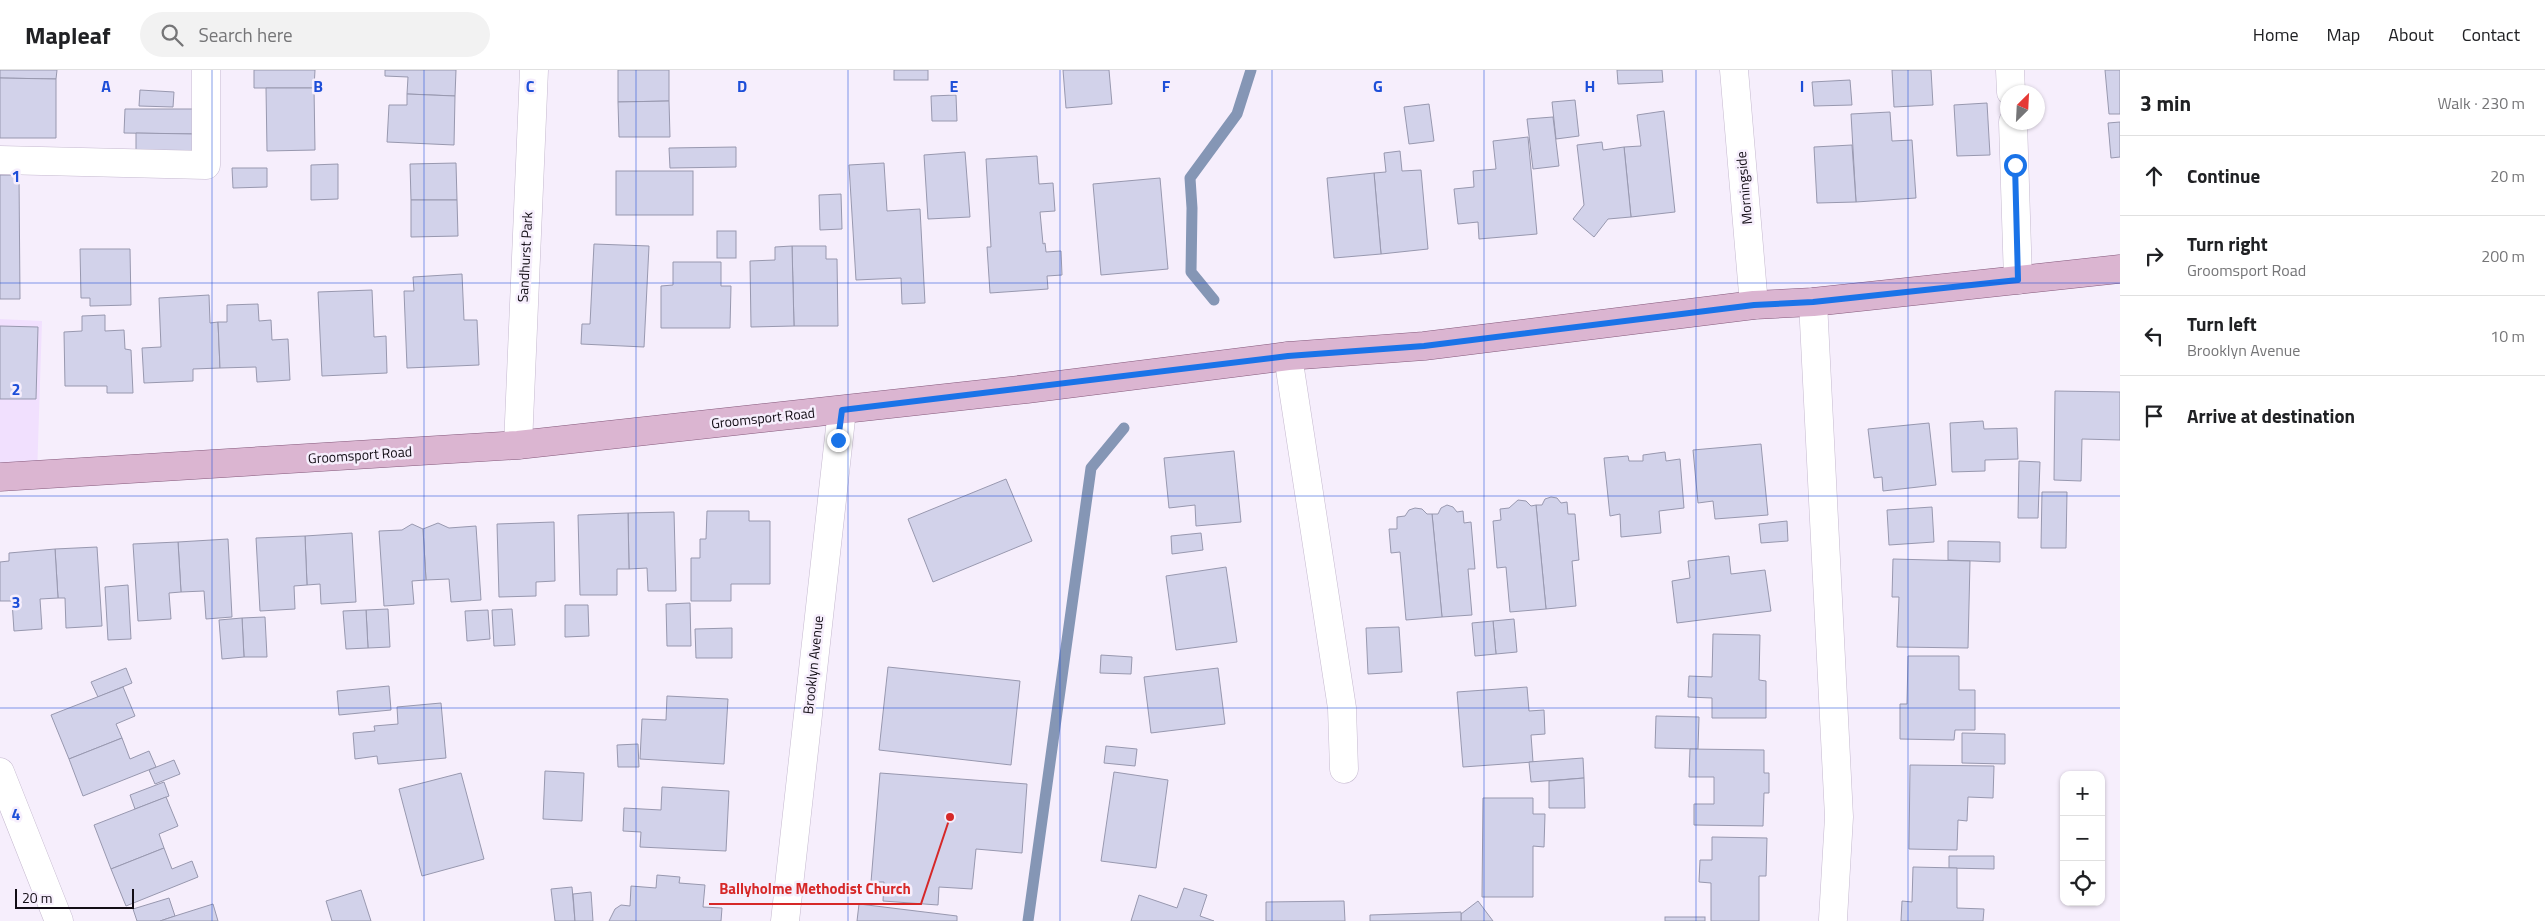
<!DOCTYPE html>
<meta charset="utf-8">
<style>
body{margin:0;font-family:"Titillium Web",sans-serif;background:#f2f2f2;color:#202124}
.controls{position:absolute;right:15px;bottom:15px;display:grid;overflow:hidden;border-radius:10px;box-shadow:0 1px 4px #0004}
.controls button{width:45px;height:45px;display:grid;place-items:center;padding:0;border:0;border-bottom:1px solid #e0e0e0;background:#fff;color:#202124;font:25px sans-serif}
.compass{position:absolute;left:2000px;top:15px;width:45px;height:45px;border-radius:50%;background:#fff;box-shadow:0 1px 4px #0004;rotate:24deg}
.scale{position:absolute;left:15px;bottom:12px;width:119px;box-sizing:border-box;padding-left:5px;border:2px solid #120d15;border-top:0;font-size:14px;line-height:18px;white-space:nowrap;color:#120d15;-webkit-text-stroke:4px #f6eefc;paint-order:stroke}
.stop{position:absolute;width:15px;height:15px;margin:-11px;border:4px solid #1a73e8;border-radius:50%;background:#fff}
.stop.end{background:#1a73e8;border-color:#fff;box-shadow:0 1px 5px #0008}
.list{margin:0;padding:0;list-style:none}
h2{display:flex;justify-content:space-between;align-items:center;height:65px;margin:0;padding:0 20px;font-size:21px}
h2 small{font-size:16px;font-weight:400;color:#757577}
.list li{display:grid;grid-template-columns:32px 1fr auto;gap:15px;align-items:center;box-sizing:border-box;height:80px;padding:0 20px;border-top:1px solid #e0e0e0}
.list b{display:block;font-size:19px;white-space:nowrap}
.list p{margin:0;font-size:16px;white-space:nowrap;color:#757577}
.list em{font-size:16px;font-style:normal;color:#757577}
.icon{flex:none;width:28px;height:28px;fill:none;stroke:currentColor;stroke-width:2;stroke-linecap:round;stroke-linejoin:round}
.map{position:relative;flex:none;width:2120px;height:851px;overflow:hidden}
header{display:flex;align-items:center;gap:30px;box-sizing:border-box;height:70px;padding:0 25px;background:#fff;border-bottom:1px solid #e0e0e0}
header strong{font-size:24px}
nav{display:flex;gap:28px;margin-inline-start:auto;font-size:18px}
.search{width:350px;height:45px;background:#f2f2f2;display:flex;align-items:center;gap:12px;box-sizing:border-box;padding:0 18px;border-radius:28px;color:#757577;font-size:19px}
main{display:flex}
aside{flex:1;background:#fff}
.map>svg:first-child{display:block}
.built{fill:#f1e0fe}
.lines{fill:none;stroke-linecap:round;stroke-linejoin:round}
.stream{stroke:#8596b5;stroke-width:11}
.building{fill:#d2d2ea;stroke:#9898af}
.minor-casing{stroke:#c5b9cf;stroke-width:29}
.major-casing{stroke:#855a7c;stroke-width:29}
.minor{stroke:#fff;stroke-width:28}
.major{stroke:#dbb5d1;stroke-width:28}
.route{stroke:#1a73e8;stroke-width:6}
.grid{fill:none;stroke:#1d4ed8;stroke-width:1;stroke-opacity:0.55}
.labels{text-anchor:middle;stroke-width:5;stroke-linejoin:round;paint-order:stroke}
.street-label{font-size:14px;fill:#120d15;stroke:#f6eefc}
.grid-label{font-size:16px;text-anchor:middle;font-weight:bold;fill:#1d4ed8;stroke:#f6eefc;stroke-width:5;stroke-linejoin:round;paint-order:stroke}
.leader{fill:none;stroke:#d62828;stroke-width:2}
.callout-dot{fill:#d62828;stroke:#f6eefc;stroke-width:2}
.callout-label{font-size:15px;text-anchor:middle;font-weight:bold;fill:#d62828;stroke:#f6eefc;stroke-width:5;stroke-linejoin:round;paint-order:stroke}
</style>
<header>
<strong>Mapleaf</strong>
<div class="search"><svg class="icon" aria-label="search" viewBox="0 0 24 24"><circle cx="10" cy="10" r="6"/><path d="M15 15l6 6"/></svg>Search here</div>
<nav><a>Home</a><a>Map</a><a>About</a><a>Contact</a></nav>
</header>
<main>
<div class="map">
<svg width="2120" height="851" viewBox="0 0 2120 851">
<rect width="100%" height="100%" fill="#f6eefc"/>
<!-- built -->
<path class="built" d="M 0,249 L 42,251 L 37,405 L 0,407 Z"/>
<g class="lines">
<!-- stream -->
<g class="stream">
<path d="M 1214,230 L 1191,202 L 1192,138 L 1190,108 L 1237,44 L 1251,0"/>
<path d="M 1028,851 L 1091,398 L 1124,358"/>
</g>
</g>
<!-- building -->
<g class="building">
<path d="M 0,0 L 57,0 L 56,9 L 0,8 Z"/>
<path d="M 254,0 L 315,0 L 314,18 L 254,18 Z"/>
<path d="M 385,0 L 456,0 L 455,26 L 407,24 L 408,7 L 385,6 Z"/>
<path d="M 618,0 L 669,0 L 669,31 L 618,32 Z"/>
<rect x="894" y="0" width="34" height="10"/>
<path d="M 1063,0 L 1109,0 L 1112,34 L 1066,38 Z"/>
<path d="M 1617,0 L 1662,0 L 1663,12 L 1618,14 Z"/>
<path d="M 1892,0 L 1931,0 L 1933,35 L 1894,37 Z"/>
<path d="M 2105,0 L 2120,0 L 2120,44 L 2109,44 Z"/>
<path d="M 0,8 L 56,9 L 56,68 L 0,68 Z"/>
<path d="M 1850,10 L 1852,35 L 1814,36 L 1812,12 Z"/>
<path d="M 266,18 L 314,18 L 315,80 L 267,81 Z"/>
<path d="M 140,20 L 174,22 L 173,37 L 139,36 Z"/>
<path d="M 407,24 L 455,26 L 454,75 L 387,72 L 389,35 L 407,35 Z"/>
<path d="M 956,25 L 957,51 L 932,51 L 931,26 Z"/>
<path d="M 1575,30 L 1579,66 L 1556,69 L 1552,32 Z"/>
<path d="M 669,31 L 670,67 L 619,67 L 618,32 Z"/>
<path d="M 1987,33 L 1990,85 L 1957,86 L 1954,35 Z"/>
<path d="M 1429,34 L 1434,71 L 1409,74 L 1404,37 Z"/>
<path d="M 125,39 L 194,39 L 194,64 L 124,63 Z"/>
<path d="M 1664,41 L 1675,142 L 1631,147 L 1624,77 L 1641,76 L 1637,45 Z"/>
<path d="M 1890,42 L 1892,71 L 1912,70 L 1916,128 L 1856,132 L 1851,44 Z"/>
<path d="M 1553,47 L 1559,96 L 1533,99 L 1527,49 Z"/>
<path d="M 2120,52 L 2120,87 L 2111,88 L 2108,53 Z"/>
<path d="M 136,63 L 194,64 L 194,86 L 136,85 Z"/>
<path d="M 1528,67 L 1537,164 L 1479,169 L 1478,152 L 1458,154 L 1454,119 L 1474,117 L 1473,101 L 1496,99 L 1493,71 Z"/>
<path d="M 1602,72 L 1603,80 L 1624,77 L 1631,147 L 1608,149 L 1594,167 L 1573,149 L 1584,135 L 1577,75 Z"/>
<path d="M 1852,75 L 1856,132 L 1817,133 L 1814,77 Z"/>
<path d="M 736,77 L 736,97 L 670,98 L 669,78 Z"/>
<path d="M 1400,81 L 1402,101 L 1421,100 L 1428,179 L 1381,184 L 1374,103 L 1386,102 L 1384,83 Z"/>
<path d="M 965,82 L 970,147 L 928,149 L 924,85 Z"/>
<path d="M 1037,86 L 1039,114 L 1053,113 L 1055,141 L 1040,142 L 1043,174 L 1045,173 L 1046,182 L 1061,181 L 1062,205 L 1047,206 L 1048,219 L 990,223 L 987,177 L 991,177 L 986,89 Z"/>
<path d="M 456,93 L 457,130 L 411,130 L 410,94 Z"/>
<path d="M 884,93 L 887,141 L 920,139 L 925,233 L 902,234 L 901,208 L 856,210 L 849,95 Z"/>
<path d="M 338,94 L 338,129 L 311,130 L 311,95 Z"/>
<path d="M 232,98 L 267,98 L 267,117 L 233,118 Z"/>
<rect x="616" y="101" width="77" height="44"/>
<path d="M 1374,103 L 1381,184 L 1334,188 L 1327,108 Z"/>
<path d="M 0,105 L 19,105 L 20,229 L 0,229 Z"/>
<path d="M 1160,108 L 1168,199 L 1101,205 L 1093,114 Z"/>
<path d="M 841,124 L 842,159 L 820,160 L 819,125 Z"/>
<path d="M 411,130 L 457,130 L 458,166 L 411,167 Z"/>
<rect x="717" y="161" width="19" height="27"/>
<path d="M 594,174 L 649,176 L 644,277 L 581,274 L 582,254 L 590,254 Z"/>
<path d="M 792,176 L 826,176 L 826,189 L 837,189 L 838,256 L 794,256 Z"/>
<path d="M 792,176 L 794,256 L 751,257 L 750,191 L 775,190 L 775,177 Z"/>
<path d="M 80,179 L 130,179 L 131,235 L 90,236 L 90,228 L 81,228 Z"/>
<path d="M 673,192 L 721,192 L 721,216 L 731,216 L 730,258 L 661,258 L 661,216 L 673,215 Z"/>
<path d="M 462,204 L 464,250 L 477,250 L 479,295 L 407,298 L 404,221 L 414,221 L 413,207 Z"/>
<path d="M 372,220 L 374,267 L 386,266 L 387,303 L 322,306 L 318,222 Z"/>
<path d="M 209,225 L 210,253 L 218,252 L 220,298 L 193,299 L 193,311 L 144,313 L 142,278 L 161,277 L 159,228 Z"/>
<path d="M 258,234 L 259,251 L 271,250 L 272,270 L 288,269 L 290,310 L 257,312 L 256,297 L 220,298 L 218,252 L 227,252 L 227,235 Z"/>
<path d="M 105,245 L 105,261 L 124,260 L 125,279 L 131,280 L 133,323 L 107,323 L 107,316 L 65,316 L 64,262 L 82,261 L 82,246 Z"/>
<path d="M 0,256 L 38,257 L 36,329 L 0,329 Z"/>
<path d="M 2055,321 L 2120,322 L 2120,370 L 2082,369 L 2081,411 L 2054,410 Z"/>
<path d="M 1983,351 L 1984,359 L 2017,358 L 2018,389 L 1985,390 L 1985,401 L 1952,402 L 1950,353 Z"/>
<path d="M 1929,353 L 1936,415 L 1883,421 L 1882,407 L 1874,408 L 1868,359 Z"/>
<path d="M 1761,374 L 1768,445 L 1715,449 L 1713,431 L 1698,433 L 1693,380 Z"/>
<path d="M 1234,381 L 1241,452 L 1196,456 L 1195,435 L 1169,438 L 1164,388 Z"/>
<path d="M 1665,382 L 1666,391 L 1680,389 L 1684,438 L 1659,441 L 1661,463 L 1621,467 L 1620,444 L 1610,446 L 1604,388 L 1628,386 L 1629,391 L 1643,391 L 1643,385 Z"/>
<path d="M 2019,391 L 2040,392 L 2038,448 L 2018,448 Z"/>
<path d="M 1006,409 L 1032,471 L 933,512 L 908,449 Z"/>
<path d="M 2042,422 L 2067,422 L 2066,478 L 2041,478 Z"/>
<path d="M 1551,427 L 1557,428 L 1561,433 L 1567,432 L 1568,444 L 1575,444 L 1579,490 L 1572,491 L 1576,536 L 1546,539 L 1536,435 L 1542,435 L 1545,429 Z"/>
<path d="M 1518,430 L 1526,431 L 1531,436 L 1536,435 L 1546,539 L 1510,542 L 1506,497 L 1497,498 L 1493,451 L 1501,450 L 1500,439 L 1509,438 Z"/>
<path d="M 1447,435 L 1453,437 L 1457,442 L 1463,441 L 1464,453 L 1471,452 L 1475,499 L 1468,499 L 1472,545 L 1442,547 L 1432,444 L 1438,444 L 1441,438 Z"/>
<path d="M 1932,437 L 1934,472 L 1889,475 L 1887,440 Z"/>
<path d="M 1415,438 L 1422,439 L 1427,444 L 1432,444 L 1442,547 L 1406,550 L 1400,482 L 1391,483 L 1389,459 L 1397,459 L 1397,447 L 1405,446 L 1409,440 Z"/>
<path d="M 707,441 L 749,441 L 749,451 L 770,451 L 770,514 L 731,514 L 731,531 L 691,531 L 691,488 L 700,488 L 700,469 L 706,469 Z"/>
<path d="M 674,442 L 676,521 L 648,521 L 647,498 L 629,499 L 628,443 Z"/>
<path d="M 628,443 L 629,499 L 617,499 L 617,525 L 580,525 L 578,445 Z"/>
<path d="M 1787,451 L 1788,471 L 1761,473 L 1759,454 Z"/>
<path d="M 554,452 L 555,511 L 536,512 L 536,526 L 499,527 L 497,454 Z"/>
<path d="M 438,453 L 449,458 L 476,456 L 481,530 L 451,532 L 449,509 L 426,510 L 423,459 Z"/>
<path d="M 412,454 L 423,459 L 426,510 L 412,511 L 414,534 L 384,536 L 379,461 L 402,460 Z"/>
<path d="M 352,463 L 356,532 L 321,534 L 320,514 L 307,515 L 305,466 Z"/>
<path d="M 1201,463 L 1203,480 L 1172,484 L 1171,466 Z"/>
<path d="M 305,466 L 307,515 L 294,516 L 295,539 L 260,541 L 256,468 Z"/>
<path d="M 228,469 L 232,547 L 206,549 L 204,521 L 181,522 L 178,472 Z"/>
<path d="M 1948,471 L 2000,472 L 2000,492 L 1948,490 Z"/>
<path d="M 178,472 L 181,522 L 169,523 L 171,549 L 138,551 L 133,474 Z"/>
<path d="M 97,477 L 102,556 L 66,558 L 65,528 L 58,528 L 55,479 Z"/>
<path d="M 55,479 L 58,528 L 40,529 L 42,559 L 14,561 L 12,531 L 0,531 L 0,492 L 9,491 L 9,483 Z"/>
<path d="M 1729,486 L 1731,504 L 1765,500 L 1771,541 L 1677,553 L 1672,511 L 1690,508 L 1688,491 Z"/>
<path d="M 1893,489 L 1970,491 L 1968,578 L 1897,577 L 1899,527 L 1892,527 Z"/>
<path d="M 1226,497 L 1237,572 L 1176,580 L 1166,506 Z"/>
<path d="M 128,515 L 131,569 L 108,570 L 105,517 Z"/>
<path d="M 690,533 L 691,576 L 667,576 L 666,534 Z"/>
<path d="M 565,535 L 588,535 L 589,566 L 565,567 Z"/>
<path d="M 388,539 L 390,577 L 368,578 L 366,540 Z"/>
<path d="M 512,539 L 515,575 L 494,576 L 492,540 Z"/>
<path d="M 366,540 L 368,578 L 346,579 L 343,541 Z"/>
<path d="M 488,540 L 490,569 L 467,571 L 465,541 Z"/>
<path d="M 265,547 L 267,587 L 244,587 L 242,548 Z"/>
<path d="M 242,548 L 244,587 L 222,589 L 219,550 Z"/>
<path d="M 1514,549 L 1517,582 L 1496,584 L 1493,551 Z"/>
<path d="M 1493,551 L 1496,584 L 1475,586 L 1472,553 Z"/>
<path d="M 1399,557 L 1402,602 L 1368,604 L 1366,558 Z"/>
<path d="M 732,558 L 732,588 L 696,588 L 695,559 Z"/>
<path d="M 1713,564 L 1760,565 L 1759,610 L 1766,611 L 1766,648 L 1712,648 L 1712,628 L 1688,627 L 1689,606 L 1712,607 Z"/>
<path d="M 1101,585 L 1132,587 L 1131,604 L 1100,603 Z"/>
<path d="M 1908,586 L 1959,586 L 1959,620 L 1975,620 L 1975,660 L 1955,660 L 1954,670 L 1900,669 L 1900,634 L 1907,634 Z"/>
<path d="M 888,597 L 1020,611 L 1011,695 L 879,680 Z"/>
<path d="M 126,598 L 132,613 L 98,627 L 91,612 Z"/>
<path d="M 1218,598 L 1225,654 L 1151,663 L 1144,607 Z"/>
<path d="M 389,616 L 391,640 L 339,645 L 337,621 Z"/>
<path d="M 123,617 L 135,646 L 116,654 L 122,668 L 69,689 L 51,645 Z"/>
<path d="M 1527,617 L 1529,641 L 1544,640 L 1545,664 L 1531,665 L 1533,692 L 1463,697 L 1457,622 Z"/>
<path d="M 667,626 L 728,629 L 724,694 L 640,689 L 642,649 L 666,650 Z"/>
<path d="M 441,633 L 446,688 L 378,694 L 377,686 L 355,689 L 353,663 L 375,661 L 374,656 L 398,654 L 397,637 Z"/>
<path d="M 1656,646 L 1699,647 L 1698,679 L 1655,678 Z"/>
<path d="M 1962,663 L 2005,664 L 2005,694 L 1962,693 Z"/>
<path d="M 122,668 L 130,689 L 149,681 L 156,697 L 83,726 L 69,689 Z"/>
<path d="M 638,674 L 639,697 L 618,697 L 617,675 Z"/>
<path d="M 1106,676 L 1137,679 L 1135,696 L 1104,693 Z"/>
<path d="M 1690,679 L 1764,680 L 1764,703 L 1769,703 L 1769,723 L 1764,723 L 1763,756 L 1694,755 L 1694,734 L 1714,734 L 1714,707 L 1689,707 Z"/>
<path d="M 1583,688 L 1584,708 L 1531,712 L 1529,692 Z"/>
<path d="M 174,690 L 180,704 L 155,714 L 149,700 Z"/>
<path d="M 1910,695 L 1994,696 L 1993,728 L 1968,727 L 1967,751 L 1958,750 L 1957,780 L 1909,779 Z"/>
<path d="M 545,701 L 584,703 L 582,751 L 543,749 Z"/>
<path d="M 1114,702 L 1168,710 L 1156,798 L 1101,791 Z"/>
<path d="M 461,703 L 484,789 L 422,806 L 399,719 Z"/>
<path d="M 880,703 L 1027,714 L 1022,783 L 976,779 L 972,819 L 939,817 L 938,835 L 883,831 L 884,812 L 871,812 Z"/>
<path d="M 1584,708 L 1585,738 L 1549,738 L 1549,711 Z"/>
<path d="M 164,712 L 169,726 L 135,739 L 130,725 Z"/>
<path d="M 662,717 L 729,721 L 726,781 L 640,777 L 641,762 L 623,761 L 624,738 L 661,740 Z"/>
<path d="M 166,727 L 178,756 L 159,764 L 164,778 L 111,799 L 94,755 Z"/>
<path d="M 1483,728 L 1533,728 L 1533,744 L 1545,744 L 1544,777 L 1533,776 L 1533,827 L 1482,827 Z"/>
<path d="M 1712,767 L 1767,768 L 1766,806 L 1759,806 L 1759,851 L 1711,851 L 1711,813 L 1699,812 L 1700,790 L 1712,790 Z"/>
<path d="M 164,778 L 172,799 L 192,791 L 198,807 L 126,836 L 111,799 Z"/>
<path d="M 1949,786 L 1994,786 L 1994,799 L 1949,798 Z"/>
<path d="M 1913,797 L 1957,798 L 1957,838 L 1984,839 L 1983,851 L 1901,851 L 1902,831 L 1912,832 Z"/>
<path d="M 657,805 L 680,807 L 679,813 L 705,815 L 703,837 L 722,838 L 721,851 L 609,851 L 615,839 L 621,835 L 630,836 L 631,816 L 656,818 Z"/>
<path d="M 572,817 L 575,851 L 555,851 L 551,819 Z"/>
<path d="M 1184,818 L 1207,825 L 1200,846 L 1214,851 L 1131,851 L 1139,825 L 1177,838 Z"/>
<path d="M 361,820 L 371,851 L 332,851 L 326,831 Z"/>
<path d="M 591,822 L 593,851 L 575,851 L 573,824 Z"/>
<path d="M 169,828 L 175,846 L 160,851 L 137,851 L 133,839 Z"/>
<path d="M 1344,831 L 1345,851 L 1266,851 L 1266,832 Z"/>
<path d="M 1478,831 L 1493,851 L 1461,851 L 1461,844 Z"/>
<path d="M 213,834 L 218,851 L 160,851 L 175,846 Z"/>
<path d="M 859,834 L 957,846 L 957,851 L 857,851 Z"/>
<path d="M 1461,842 L 1461,851 L 1370,851 L 1370,845 Z"/>
<rect x="1665" y="847" width="40" height="4"/>
</g>
<g class="lines">
<defs>
<g id="minor">
<path d="M 1734,0 L 1754,235"/>
<path d="M 2010,0 L 2011,22"/>
<path d="M 2013,52 L 2018,210"/>
<path d="M 0,90 L 206,95 L 206,0"/>
<path d="M 1813,232 L 1839,747 L 1833,849"/>
<path d="M 1288,286 L 1342,638 L 1344,699"/>
<path d="M 518,375 L 534,0"/>
<path d="M 0,702 L 59,851"/>
<path d="M 785,851 L 842,340"/>
</g>
<path id="major" d="M 0,407 L 518,375 L 1027,319 L 1288,286 L 1424,276 L 1754,235 L 1813,232 L 2120,199"/>
</defs>
<!-- minor casing -->
<use href="#minor" class="minor-casing"/>
<!-- major casing -->
<use href="#major" class="major-casing"/>
<!-- minor -->
<use href="#minor" class="minor"/>
<!-- major -->
<use href="#major" class="major"/>
</g>
<g class="lines">
<!-- route -->
<path class="route" d="M 838,370 L 842,340 L 1288,286 L 1424,276 L 1754,235 L 1813,232 L 2018,210 L 2015,95"/>
</g>
<!-- grid -->
<path class="grid" d="M 212,0 L 212,851M 424,0 L 424,851M 636,0 L 636,851M 848,0 L 848,851M 1060,0 L 1060,851M 1272,0 L 1272,851M 1484,0 L 1484,851M 1696,0 L 1696,851M 1908,0 L 1908,851M 0,213 L 2120,213M 0,426 L 2120,426M 0,638 L 2120,638"/>
<g class="labels">
<!-- street labels -->
<g class="street-label">
<text transform="translate(1744 118) rotate(-95)" y="5">Morningside</text>
<text transform="translate(525 187) rotate(-87)" y="5">Sandhurst Park</text>
<text transform="translate(763 348) rotate(-6)" y="5">Groomsport Road</text>
<text transform="translate(360 385) rotate(-4)" y="5">Groomsport Road</text>
<text transform="translate(813 595) rotate(-84)" y="5">Brooklyn Avenue</text>
</g>
</g>
<g class="grid-label">
<text x="106" y="22">A</text>
<text x="318" y="22">B</text>
<text x="530" y="22">C</text>
<text x="742" y="22">D</text>
<text x="954" y="22">E</text>
<text x="1166" y="22">F</text>
<text x="1378" y="22">G</text>
<text x="1590" y="22">H</text>
<text x="1802" y="22">I</text>
<text x="16" y="112">1</text>
<text x="16" y="325">2</text>
<text x="16" y="538">3</text>
<text x="16" y="750">4</text>
</g>
<!-- callouts -->
<path class="leader" d="M950 747L921 834H709"/>
<circle class="callout-dot" cx="950" cy="747" r="5"/>
<g class="callout-label">
<text x="815" y="824">Ballyholme Methodist Church</text>
</g>
</svg>
<div class="controls">
<button>+</button>
<button>−</button>
<button><svg class="icon" aria-label="locate" viewBox="0 0 24 24"><circle cx="12" cy="12" r="6"/><path d="M12 2v4M12 18v4M2 12h4M18 12h4"/></svg></button>
</div>
<svg class="compass" viewBox="-18 -18 36 36"><path d="M0-13l5 13h-10z" fill="#e53935"/><path d="M0 13l5-13h-10z" fill="#757577"/></svg>
<div class="scale">20 m</div>
<div class="stop" style="left:2015px;top:95px"></div>
<div class="stop end" style="left:838px;top:370px"></div>
</div>
<aside>
<h2>3 min<small>Walk · 230 m</small></h2>
<ul class="list">
<li><svg class="icon" aria-label="ahead" viewBox="0 0 24 24"><path d="M12 20V5M6 11l6-6 6 6"/></svg><div><b>Continue</b></div><em>20 m</em></li>
<li><svg class="icon" aria-label="right" viewBox="0 0 24 24"><path d="M7 20v-9h11M14 6l5 5-5 5"/></svg><div><b>Turn right</b><p>Groomsport Road</p></div><em>200 m</em></li>
<li><svg class="icon" aria-label="left" viewBox="0 0 24 24"><path d="M17 20v-9H6M10 6l-5 5 5 5"/></svg><div><b>Turn left</b><p>Brooklyn Avenue</p></div><em>10 m</em></li>
<li><svg class="icon" aria-label="arrive" viewBox="0 0 24 24"><path d="M6 21V4h12l-3 4 3 4H6"/></svg><div><b>Arrive at destination</b></div></li>
</ul>
</aside>
</main>
